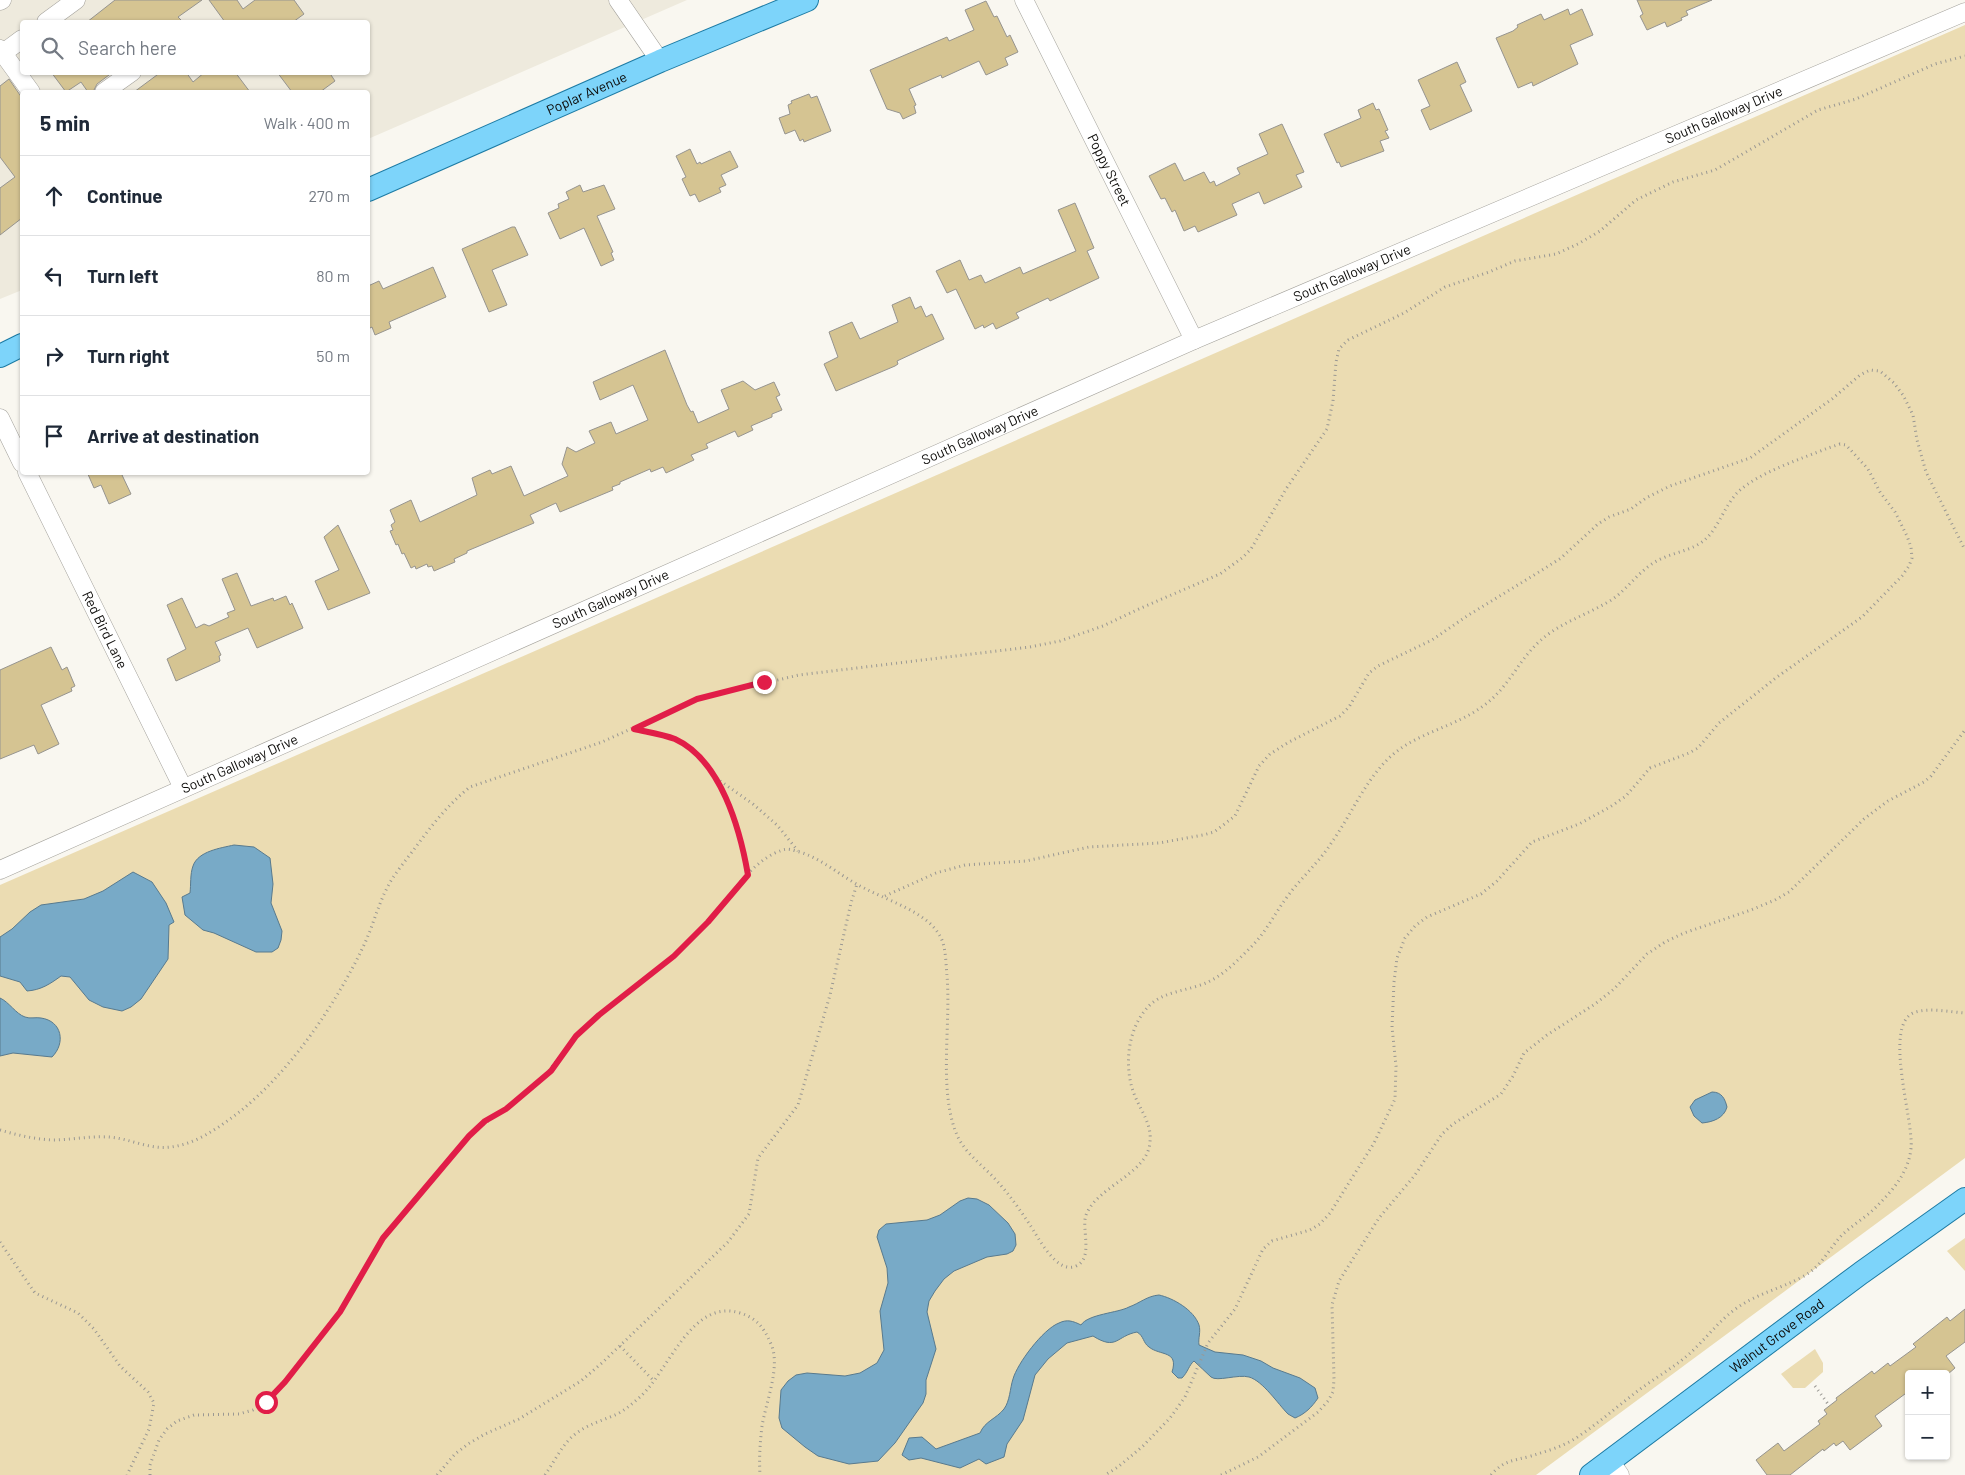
<!DOCTYPE html>
<meta charset="utf-8">
<style>
body{margin:0;font-family:Barlow,sans-serif;background:#f6f6f7;color:#1f2937}
.controls{position:absolute;right:15px;bottom:15px;display:grid;overflow:hidden;border-radius:5px;box-shadow:0 1px 4px #0004}
.controls button{width:45px;height:45px;display:grid;place-items:center;padding:0;border:0;border-bottom:1px solid #e0e1e3;background:#fff;color:#1f2937;font:25px sans-serif}
.stop{position:absolute;width:15px;height:15px;margin:-11px;border:4px solid #e11d48;border-radius:50%;background:#fff}
.stop.end{background:#e11d48;border-color:#fff;box-shadow:0 1px 5px #0008}
.list{margin:0;padding:0;list-style:none}
h2{display:flex;justify-content:space-between;align-items:center;height:65px;margin:0;padding:0 20px;font-size:21px}
h2 small{font-size:16px;font-weight:400;color:#747a83}
.list li{display:grid;grid-template-columns:32px 1fr auto;gap:15px;align-items:center;box-sizing:border-box;height:80px;padding:0 20px;border-top:1px solid #e0e1e3}
.list b{display:block;font-size:19px;white-space:nowrap}
.list em{font-size:16px;font-style:normal;color:#747a83}
.icon{flex:none;width:28px;height:28px;fill:none;stroke:currentColor;stroke-width:2;stroke-linecap:round;stroke-linejoin:round}
.map{position:relative;flex:none;width:1965px;height:1475px;overflow:hidden}
.search{position:absolute;background:#fff;box-shadow:0 1px 4px #0004;left:20px;top:20px;width:350px;height:55px;display:flex;align-items:center;gap:12px;box-sizing:border-box;padding:0 18px;border-radius:5px;color:#747a83;font-size:19px}
.panel{position:absolute;background:#fff;box-shadow:0 1px 4px #0004;left:20px;top:90px;width:350px;height:385px;border-radius:5px}
.map>svg:first-child{display:block}
.built{fill:#eeeadd;fill-rule:evenodd}
.green{fill:#ebdcb2}
.water{fill:#78aac7;stroke:#587a8e}
.building{fill:#d5c492;stroke:#96948f}
.lines{fill:none;stroke-linecap:round;stroke-linejoin:round}
.minor-casing{stroke:#a5a39d;stroke-width:19}
.major-casing{stroke:#1d7ba4;stroke-width:24}
.path{stroke:#9a9893;stroke-width:3;stroke-dasharray:1 4;stroke-linecap:butt}
.minor{stroke:#fff;stroke-width:18}
.major{stroke:#7dd4fa;stroke-width:22}
.route{stroke:#e11d48;stroke-width:6}
.labels{text-anchor:middle;stroke-width:5;stroke-linejoin:round;paint-order:stroke}
.street-label{font-size:14px;fill:#0c0b09;stroke:#f9f7f0}
</style>
<div class="map">
<svg width="1965" height="1475" viewBox="0 0 1965 1475">
<rect width="100%" height="100%" fill="#f9f7f0"/>
<!-- built -->
<path class="built" d="M 0,0 L 687,0 L 368,139 L 368,92 L 22,92 L 22,290 L 0,299 ZM 22,22 L 368,22 L 368,72 L 22,72 Z"/>
<!-- green -->
<g class="green">
<path d="M 1965,25 L 1965,1158 L 1536,1475 L 0,1475 L 0,885 Z"/>
<path d="M 1965,1238 L 1965,1271 L 1947,1251 Z"/>
<path d="M 1815,1349 L 1823,1363 L 1823,1372 L 1805,1388 L 1793,1388 L 1781,1374 Z"/>
</g>
<!-- water -->
<g class="water">
<path d="M 234,845 L 254,847 L 270,858 L 273,884 L 271,903 L 282,931 L 281,940 L 278,948 L 272,952 L 256,952 L 214,933 L 203,930 L 185,915 L 182,897 L 190,893 C 191,885 190,874 193,866 C 198,851 221,848 234,845 Z"/>
<path d="M 133,872 L 152,882 L 166,903 L 174,922 L 169,925 L 168,959 L 141,999 L 131,1007 L 122,1011 L 103,1007 L 89,1000 L 70,977 L 61,976 C 50,984 41,990 27,991 L 20,982 L 0,976 L 0,937 L 12,929 L 30,912 L 41,905 L 84,899 L 103,891 Z"/>
<path d="M 0,998 C 9,1002 16,1014 25,1017 C 30,1019 36,1017 41,1018 C 62,1021 66,1043 52,1057 L 13,1053 L 0,1056 Z"/>
<path d="M 1712,1092 C 1722,1092 1725,1099 1727,1107 C 1724,1118 1713,1122 1702,1123 L 1694,1116 L 1690,1107 L 1695,1100 Z"/>
<path d="M 968,1198 L 977,1199 L 989,1205 L 1008,1223 L 1015,1234 L 1016,1245 L 1013,1251 L 1007,1254 L 987,1257 L 954,1271 L 944,1279 L 935,1291 L 929,1301 L 927,1312 L 936,1349 L 926,1380 L 926,1394 L 923,1403 L 895,1443 L 878,1461 L 849,1464 L 818,1456 L 805,1447 L 782,1428 L 779,1418 L 781,1390 L 788,1381 L 796,1375 L 807,1373 L 845,1376 L 860,1373 L 877,1363 L 884,1350 L 880,1311 L 888,1283 L 887,1268 L 877,1237 L 879,1230 L 886,1224 L 927,1220 L 940,1215 L 960,1201 Z"/>
<path d="M 1159,1295 C 1173,1298 1194,1310 1199,1325 C 1201,1332 1198,1338 1199,1345 L 1215,1352 L 1243,1355 L 1261,1361 L 1273,1368 L 1300,1378 L 1315,1388 L 1318,1398 C 1312,1407 1305,1414 1295,1418 L 1288,1414 C 1278,1404 1263,1381 1249,1377 C 1238,1374 1217,1382 1211,1377 C 1205,1372 1200,1366 1194,1361 C 1189,1365 1188,1372 1182,1378 L 1178,1378 L 1172,1372 C 1179,1350 1160,1356 1149,1347 C 1143,1343 1144,1336 1137,1332 C 1116,1336 1117,1351 1093,1336 L 1067,1343 L 1048,1359 L 1035,1375 L 1023,1420 L 1007,1444 L 1004,1457 L 986,1464 L 979,1459 L 960,1468 L 921,1458 L 909,1460 L 902,1455 L 909,1438 L 922,1437 L 936,1449 L 980,1433 C 985,1421 996,1419 1004,1409 C 1010,1401 1010,1388 1013,1379 C 1017,1364 1043,1329 1059,1323 C 1067,1319 1073,1321 1081,1325 C 1088,1314 1118,1313 1129,1307 C 1140,1303 1147,1296 1159,1295 Z"/>
</g>
<!-- building -->
<g class="building">
<path d="M 115,0 L 202,0 L 178,17 L 183,22 L 87,22 Z"/>
<path d="M 209,0 L 237,0 L 243,9 L 255,0 L 294,0 L 304,14 L 293,22 L 225,22 Z"/>
<path d="M 1637,0 L 1712,0 L 1686,11 L 1688,15 L 1681,18 L 1682,20 L 1667,27 L 1665,22 L 1647,30 L 1640,16 L 1643,14 Z"/>
<path d="M 986,1 L 994,17 L 997,16 L 1007,37 L 1010,35 L 1018,52 L 1005,58 L 1008,65 L 986,75 L 979,61 L 942,78 L 941,75 L 909,89 L 916,105 L 914,106 L 916,113 L 903,119 L 900,113 L 887,109 L 870,70 L 947,37 L 949,41 L 974,30 L 965,10 Z"/>
<path d="M 1568,9 L 1570,15 L 1582,9 L 1593,35 L 1570,45 L 1578,64 L 1533,86 L 1532,82 L 1518,88 L 1496,38 L 1513,31 L 1518,27 L 1517,25 L 1541,14 L 1544,20 Z"/>
<path d="M 1457,62 L 1466,82 L 1460,85 L 1472,111 L 1430,130 L 1421,110 L 1430,106 L 1418,80 Z"/>
<path d="M 51,72 L 113,72 L 97,84 L 93,92 L 88,92 L 81,82 L 66,92 Z"/>
<path d="M 161,72 L 186,72 L 193,82 L 205,72 L 235,72 L 250,92 L 134,92 Z"/>
<path d="M 277,72 L 329,72 L 335,81 L 320,92 L 292,92 Z"/>
<path d="M 9,79 L 22,98 L 22,218 L 0,235 L 0,188 L 15,177 L 0,157 L 0,86 Z"/>
<path d="M 809,94 L 811,98 L 817,96 L 831,131 L 804,142 L 803,139 L 800,141 L 795,130 L 785,134 L 779,118 L 790,114 L 788,105 L 792,103 L 791,101 Z"/>
<path d="M 1373,103 L 1376,110 L 1379,109 L 1388,130 L 1385,131 L 1389,138 L 1380,141 L 1384,151 L 1341,167 L 1339,162 L 1337,163 L 1324,134 L 1361,118 L 1358,110 Z"/>
<path d="M 1282,124 L 1304,172 L 1296,175 L 1302,187 L 1264,204 L 1259,192 L 1232,204 L 1237,215 L 1198,232 L 1195,226 L 1184,231 L 1175,210 L 1172,212 L 1165,198 L 1161,199 L 1149,176 L 1175,163 L 1184,181 L 1204,172 L 1210,183 L 1214,181 L 1216,186 L 1240,174 L 1237,168 L 1268,154 L 1259,134 Z"/>
<path d="M 690,149 L 697,164 L 700,162 L 701,164 L 730,151 L 738,167 L 721,175 L 726,185 L 719,188 L 721,192 L 699,202 L 695,194 L 690,196 L 682,179 L 686,177 L 676,156 Z"/>
<path d="M 580,185 L 583,192 L 604,185 L 615,209 L 597,216 L 613,252 L 611,253 L 614,260 L 601,266 L 584,228 L 560,239 L 548,213 L 559,208 L 558,204 L 569,199 L 566,192 Z"/>
<path d="M 1075,203 L 1094,248 L 1087,251 L 1099,278 L 1050,301 L 1048,298 L 1016,313 L 1019,318 L 996,329 L 993,323 L 984,328 L 983,325 L 975,329 L 956,289 L 947,293 L 936,271 L 960,260 L 969,280 L 981,275 L 985,283 L 1020,267 L 1023,274 L 1076,251 L 1058,210 Z"/>
<path d="M 512,227 L 515,227 L 528,255 L 492,270 L 507,305 L 489,312 L 462,249 Z"/>
<path d="M 433,267 L 446,297 L 389,322 L 391,328 L 375,335 L 372,327 L 368,329 L 368,286 L 379,281 L 383,289 Z"/>
<path d="M 910,297 L 915,309 L 921,306 L 926,317 L 932,314 L 944,339 L 897,361 L 898,364 L 895,366 L 836,391 L 824,364 L 838,357 L 829,332 L 852,322 L 860,339 L 898,322 L 892,305 Z"/>
<path d="M 665,350 L 687,405 L 691,412 L 693,411 L 698,423 L 729,409 L 721,390 L 743,381 L 755,390 L 774,382 L 780,395 L 776,397 L 782,410 L 772,414 L 772,417 L 751,426 L 753,430 L 738,437 L 735,431 L 706,444 L 708,448 L 691,455 L 694,460 L 666,473 L 663,467 L 651,472 L 650,469 L 620,482 L 620,484 L 612,487 L 613,490 L 560,512 L 556,503 L 530,515 L 534,523 L 467,551 L 467,553 L 454,559 L 455,562 L 434,571 L 432,566 L 428,567 L 427,564 L 416,569 L 415,566 L 411,568 L 404,553 L 402,554 L 398,544 L 396,545 L 390,531 L 393,530 L 391,525 L 395,522 L 390,510 L 411,500 L 420,522 L 477,495 L 472,478 L 490,470 L 492,474 L 511,466 L 524,496 L 568,476 L 562,464 L 567,447 L 576,452 L 595,443 L 589,431 L 611,422 L 616,434 L 648,420 L 633,385 L 600,400 L 593,382 Z"/>
<path d="M 87,472 L 128,472 L 122,475 L 131,494 L 109,504 L 101,485 L 94,488 Z"/>
<path d="M 338,525 L 370,593 L 328,610 L 315,581 L 339,570 L 324,537 Z"/>
<path d="M 237,573 L 251,606 L 273,598 L 274,601 L 286,596 L 290,605 L 292,603 L 303,628 L 257,648 L 248,628 L 215,642 L 221,655 L 219,656 L 220,661 L 176,681 L 167,659 L 186,649 L 167,605 L 182,598 L 196,628 L 204,624 L 209,626 L 229,617 L 227,613 L 235,610 L 222,579 Z"/>
<path d="M 51,647 L 62,670 L 67,667 L 75,686 L 71,688 L 72,691 L 41,705 L 59,744 L 38,754 L 34,745 L 0,759 L 0,670 Z"/>
<path d="M 1965,1309 L 1965,1342 L 1946,1356 L 1955,1368 L 1948,1374 L 1909,1374 L 1909,1391 L 1875,1416 L 1882,1426 L 1850,1450 L 1843,1441 L 1836,1446 L 1834,1443 L 1824,1451 L 1823,1449 L 1790,1475 L 1767,1475 L 1756,1460 L 1778,1443 L 1784,1451 L 1820,1424 L 1818,1421 L 1827,1414 L 1824,1410 L 1837,1400 L 1836,1398 L 1872,1371 L 1874,1374 L 1888,1363 L 1890,1366 L 1916,1347 L 1913,1344 L 1947,1317 L 1950,1321 Z"/>
</g>
<g class="lines">
<defs>
<g id="minor">
<path d="M 618,0 L 660,61"/>
<path id="s1" d="M 1024,0 L 1194,340"/>
<path d="M 0,1 L 2,0"/>
<path d="M 46,22 L 76,0"/>
<path d="M 0,49 L 31,92"/>
<path d="M 3,53 L 22,39"/>
<path d="M 104,92 L 132,72"/>
<path d="M 0,418 L 22,463"/>
<path id="s2" d="M 27,472 L 183,788"/>
<path id="s3" d="M 0,870 L 1194,340 L 1965,12"/>
<path d="M 1610,1461 L 1620,1475"/>
</g>
<g id="major">
<path id="s4" d="M 368,190 L 660,61 L 807,0"/>
<path d="M 0,356 L 22,345"/>
<path id="s5" d="M 1591,1475 L 1861,1273 L 1965,1199"/>
</g>
</defs>
<!-- minor casing -->
<use href="#minor" class="minor-casing"/>
<!-- major casing -->
<use href="#major" class="major-casing"/>
<!-- path -->
<g class="path">
<path d="M 634,729 C 648,732 663,734 676,740 C 722,762 739,828 748,875"/>
<path d="M 716,778 L 753,804 L 777,825 L 798,851"/>
<path d="M 885,896 L 936,873 L 965,865 L 1026,861 L 1089,847 L 1159,843 L 1203,835 L 1214,832 L 1235,816 L 1259,766 L 1270,754 L 1289,742 L 1340,716 L 1349,707 L 1369,673 L 1378,666 L 1432,640 L 1467,616 L 1539,572 L 1561,558 L 1598,524 L 1609,517 L 1631,509 L 1646,498 L 1670,486 L 1750,458 L 1832,399 L 1860,375 L 1870,370 L 1880,371 L 1894,383 L 1903,395 L 1913,415 L 1917,440 L 1926,472 L 1965,550"/>
<path d="M 0,1130 C 17,1135 34,1139 52,1140 C 70,1140 89,1136 108,1137 C 129,1138 149,1150 171,1147 C 196,1144 218,1128 238,1113 C 290,1072 335,1006 364,945 C 374,924 379,900 392,879 C 398,870 405,861 412,852 C 429,829 447,805 470,787 L 602,742 L 697,699 L 799,675 L 1030,647 L 1060,641 L 1103,626 L 1141,608 L 1220,574 L 1242,558 L 1251,549 L 1286,489 L 1327,429 L 1333,401 L 1336,362 L 1339,349 L 1348,340 L 1404,313 L 1445,287 L 1489,272 L 1515,261 L 1556,254 L 1578,244 L 1600,231 L 1636,200 L 1673,182 L 1715,170 L 1818,110 L 1856,99 L 1935,64 L 1965,56"/>
<path d="M 0,1242 L 35,1293 L 78,1313 L 94,1329 L 120,1366 L 148,1392 L 154,1403 L 149,1429 L 127,1475"/>
<path d="M 620,1346 L 654,1381"/>
<path d="M 1815,1386 L 1828,1404"/>
<path d="M 150,1475 L 150,1465 L 159,1440 L 167,1429 L 177,1421 L 194,1415 L 239,1414 L 253,1410 L 266,1402 L 285,1382 L 340,1312 L 383,1238 L 469,1136 C 488,1119 511,1107 530,1090 C 552,1071 561,1051 581,1032 C 610,1003 645,982 675,955 C 689,943 702,929 714,915 C 731,894 750,865 775,853 C 784,849 787,848 796,851 C 821,857 841,877 864,888 C 883,898 905,905 923,918 C 932,924 940,933 943,943 C 946,953 946,966 947,976 C 951,1024 939,1086 955,1130 C 963,1153 982,1164 997,1181 C 1009,1194 1020,1210 1030,1225 C 1038,1237 1057,1275 1076,1266 C 1094,1258 1081,1229 1086,1215 C 1097,1186 1148,1174 1150,1142 C 1152,1122 1139,1109 1133,1091 C 1124,1064 1128,1028 1148,1007 C 1162,991 1189,991 1208,982 C 1225,974 1238,960 1251,947 C 1267,931 1276,911 1290,893 C 1303,876 1320,861 1332,842 C 1351,815 1364,783 1387,760 C 1413,733 1454,728 1483,706 C 1509,688 1518,660 1541,640 C 1560,623 1586,615 1608,602 C 1624,593 1634,577 1649,566 C 1664,554 1684,553 1699,544 C 1718,533 1723,506 1739,491 C 1760,472 1801,459 1828,448 L 1840,444 L 1846,445 L 1868,469 L 1880,492 L 1895,512 L 1907,536 L 1911,547 L 1912,558 L 1909,566 L 1902,576 L 1862,617 L 1777,677 L 1719,723 L 1698,748 L 1689,753 L 1650,768 L 1626,796 L 1610,807 L 1579,824 L 1532,842 L 1497,881 L 1481,894 L 1427,917 L 1415,926 L 1405,938 L 1397,958 L 1394,982 L 1392,1027 L 1396,1066 L 1395,1099 L 1374,1143 L 1330,1213 L 1320,1224 L 1310,1230 L 1272,1241 L 1263,1249 L 1235,1309 L 1208,1343 L 1185,1397 L 1170,1418 L 1143,1446 L 1118,1467 L 1105,1475"/>
<path d="M 437,1475 L 455,1454 L 468,1444 L 485,1434 L 519,1419 L 581,1381 L 603,1362 L 728,1242 L 749,1214 L 758,1158 L 798,1105 L 830,995 L 851,903 L 857,884"/>
<path d="M 545,1475 C 554,1462 562,1445 574,1435 C 586,1425 601,1421 615,1415 C 624,1411 632,1404 640,1397 C 669,1371 691,1298 740,1313 C 757,1318 764,1328 771,1344 C 781,1366 766,1402 762,1426 C 760,1443 759,1458 760,1475"/>
<path d="M 1221,1475 L 1258,1457 L 1318,1412 L 1328,1401 L 1333,1392 L 1334,1379 L 1332,1305 L 1339,1281 L 1379,1218 L 1415,1175 L 1442,1134 L 1453,1124 L 1501,1094 L 1513,1076 L 1524,1053 L 1547,1035 L 1595,1004 L 1614,989 L 1647,954 L 1665,942 L 1684,933 L 1751,910 L 1775,900 L 1789,892 L 1864,819 L 1888,801 L 1924,782 L 1931,776 L 1965,730"/>
<path d="M 1491,1475 C 1504,1460 1513,1461 1531,1456 C 1547,1451 1565,1446 1579,1436 C 1600,1422 1619,1405 1639,1390 C 1655,1378 1673,1368 1688,1355 C 1704,1341 1717,1323 1734,1310 C 1757,1293 1778,1290 1802,1277 C 1821,1268 1829,1248 1843,1234 C 1854,1224 1868,1216 1878,1205 C 1894,1189 1909,1171 1911,1148 C 1914,1121 1883,1027 1913,1013 C 1928,1007 1949,1012 1965,1013"/>
</g>
<!-- minor -->
<use href="#minor" class="minor"/>
<!-- major -->
<use href="#major" class="major"/>
</g>
<g class="lines">
<!-- route -->
<path class="route" d="M 266,1402 L 285,1382 L 340,1312 L 383,1238 L 469,1136 L 485,1121 L 506,1109 L 551,1071 L 576,1036 L 599,1015 L 674,956 L 708,922 L 748,875 C 740,829 721,760 675,739 C 662,734 647,732 634,729 L 697,699 L 764,682"/>
</g>
<g class="labels">
<!-- street labels -->
<g class="street-label">
<text dy="5" stroke="none"><textPath href="#s4" startOffset="239">Poplar Avenue</textPath></text>
<text dy="5" stroke="none"><textPath href="#s3" startOffset="1882">South Galloway Drive</textPath></text>
<text dy="5" stroke="none"><textPath href="#s1" startOffset="190">Poppy Street</textPath></text>
<text dy="5" stroke="none"><textPath href="#s3" startOffset="1478">South Galloway Drive</textPath></text>
<text dy="5" stroke="none"><textPath href="#s3" startOffset="1072">South Galloway Drive</textPath></text>
<text dy="5" stroke="none"><textPath href="#s3" startOffset="668">South Galloway Drive</textPath></text>
<text dy="5" stroke="none"><textPath href="#s2" startOffset="176">Red Bird Lane</textPath></text>
<text dy="5" stroke="none"><textPath href="#s3" startOffset="262">South Galloway Drive</textPath></text>
<text dy="5" stroke="none"><textPath href="#s5" startOffset="232">Walnut Grove Road</textPath></text>
</g>
</g>
</svg>
<div class="controls">
<button>+</button>
<button>−</button>
</div>
<div class="stop" style="left:266px;top:1402px"></div>
<div class="stop end" style="left:764px;top:682px"></div>
<div class="search"><svg class="icon" aria-label="search" viewBox="0 0 24 24"><circle cx="10" cy="10" r="6"/><path d="M15 15l6 6"/></svg>Search here</div>
<section class="panel">
<h2>5 min<small>Walk · 400 m</small></h2>
<ul class="list">
<li><svg class="icon" aria-label="ahead" viewBox="0 0 24 24"><path d="M12 20V5M6 11l6-6 6 6"/></svg><div><b>Continue</b></div><em>270 m</em></li>
<li><svg class="icon" aria-label="left" viewBox="0 0 24 24"><path d="M17 20v-9H6M10 6l-5 5 5 5"/></svg><div><b>Turn left</b></div><em>80 m</em></li>
<li><svg class="icon" aria-label="right" viewBox="0 0 24 24"><path d="M7 20v-9h11M14 6l5 5-5 5"/></svg><div><b>Turn right</b></div><em>50 m</em></li>
<li><svg class="icon" aria-label="arrive" viewBox="0 0 24 24"><path d="M6 21V4h12l-3 4 3 4H6"/></svg><div><b>Arrive at destination</b></div></li>
</ul>
</section>
</div>
